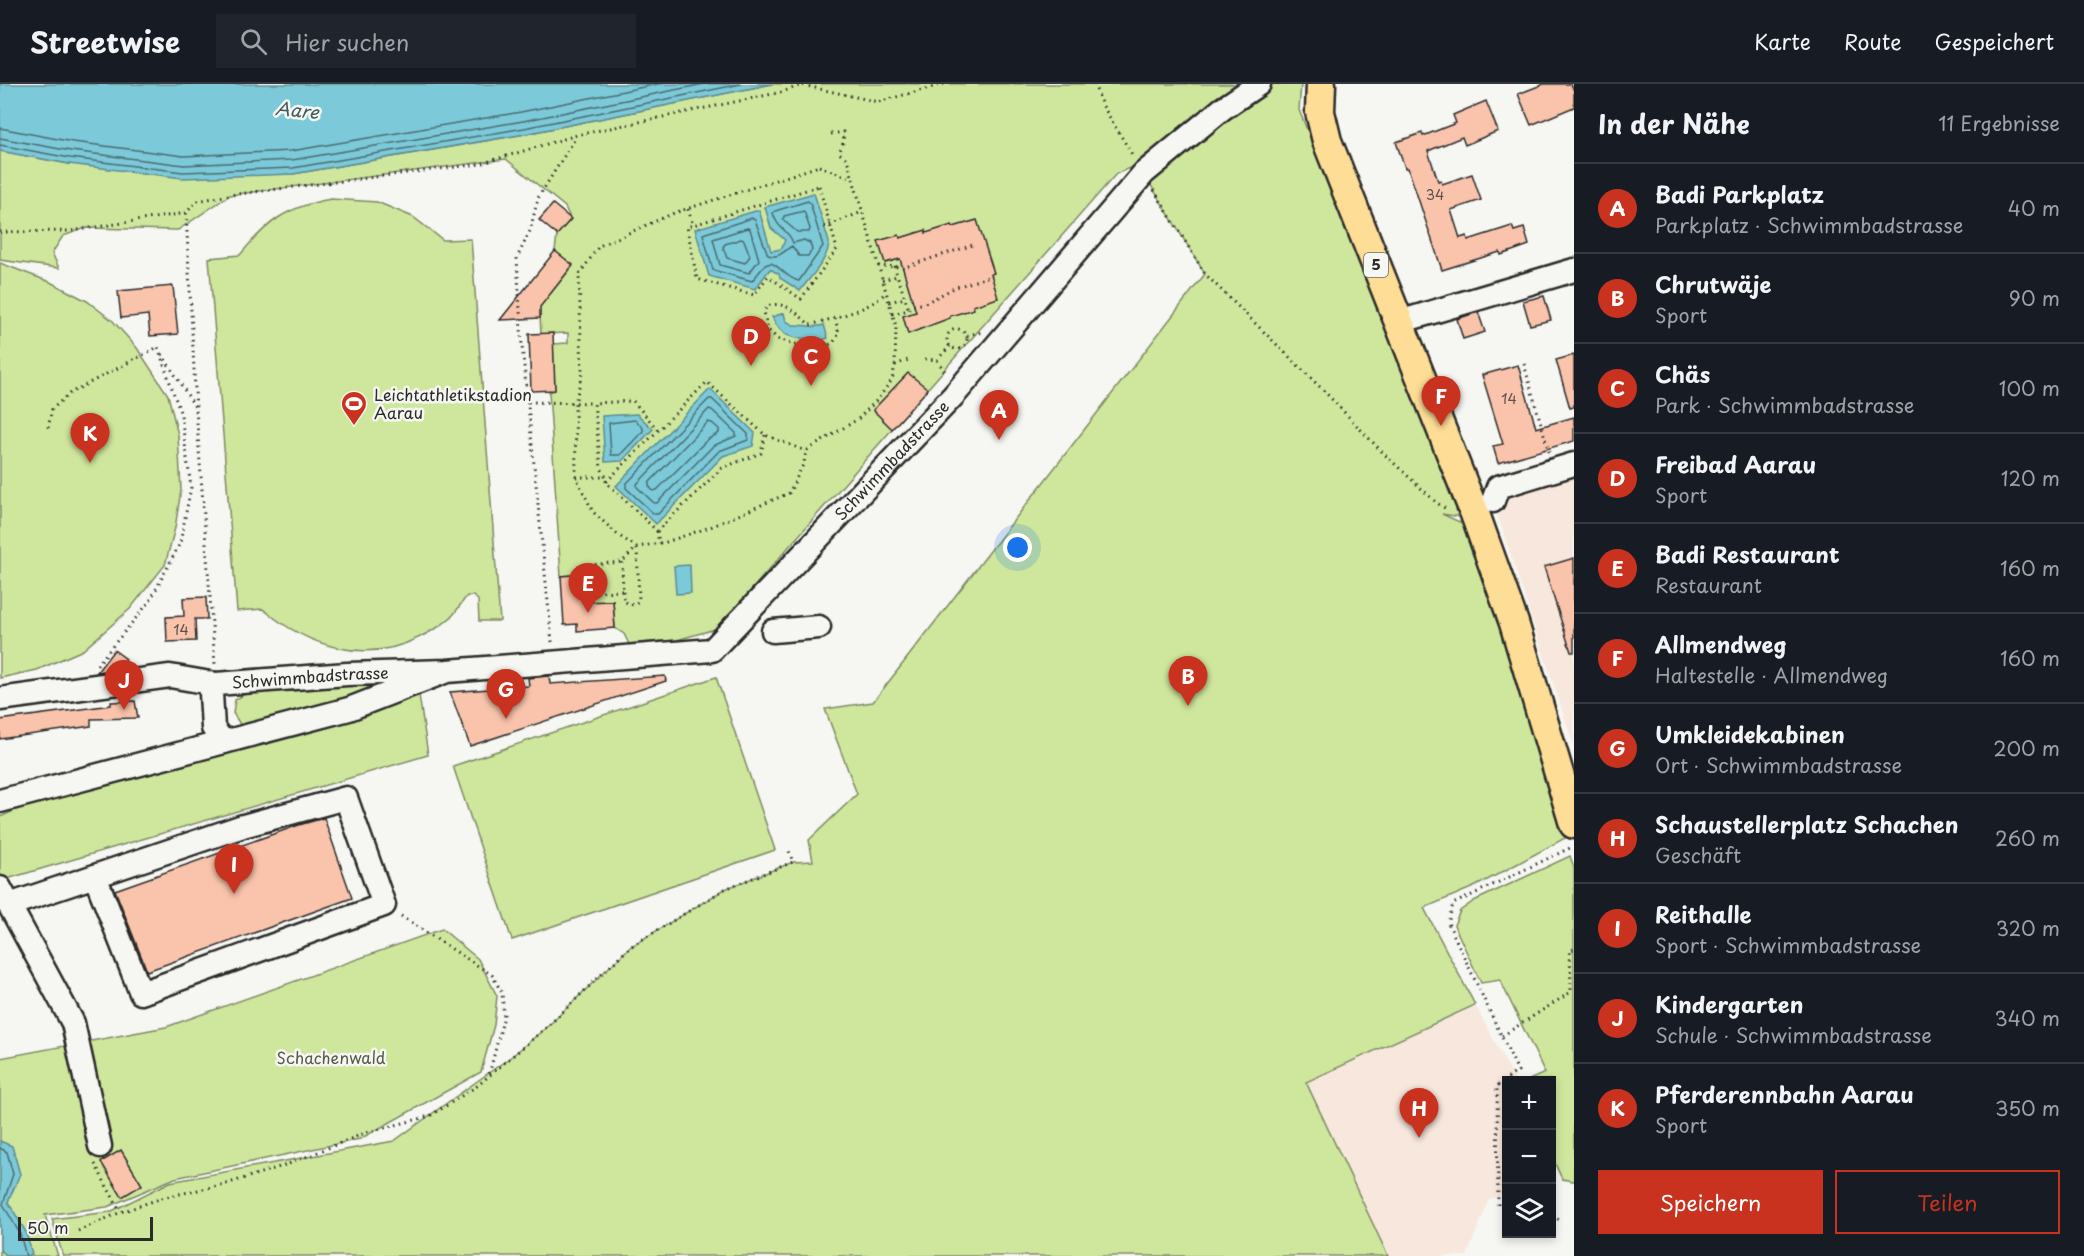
<!DOCTYPE html>
<html lang="de">
<meta charset="utf-8">
<style>
body{margin:0;font-family:"Playpen Sans",sans-serif;background:#20242c;color:#f1f3f6}
.controls{position:absolute;right:18px;bottom:18px;display:grid;overflow:hidden;border-radius:0px;box-shadow:0 3px 9px #0003}
.controls button{width:54px;height:54px;display:grid;place-items:center;padding:0;border:0;border-bottom:2px solid #363941;background:#171b24;color:#f1f3f6;font:30px sans-serif}
.scale{position:absolute;left:18px;bottom:15px;width:135px;box-sizing:border-box;padding-left:6px;border:3px solid #2b2b2b;border-top:0;font-size:16px;line-height:21px;white-space:nowrap;color:#2b2b2b;-webkit-text-stroke:4px #f6f6f2;paint-order:stroke}
.you{position:absolute;left:1018px;top:464px;width:21px;height:21px;margin:-15px;border:4px solid #fff;border-radius:50%;background:#1a73e8;box-shadow:0 0 0 9px #1a73e833}
.badge{display:grid;place-items:center;width:39px;height:39px;border-radius:50%;background:#c8321e;color:#fff;font-size:20px;font-weight:700}
.pin{position:absolute;translate:-50% -50px;filter:drop-shadow(0 2px 3px #0008)}
.pin::after{content:'';position:absolute;top:32px;width:21px;height:18px;background:inherit;clip-path:polygon(0 0,100% 0,50% 100%)}
.list{margin:0;padding:0;list-style:none}
h2{display:flex;justify-content:space-between;align-items:center;height:78px;margin:0;padding:0 24px;font-size:26px}
h2 small{font-size:20px;font-weight:400;color:#9ea1a6}
.list li{display:grid;grid-template-columns:39px 1fr auto;gap:18px;align-items:center;box-sizing:border-box;height:90px;padding:0 24px;border-top:2px solid #363941}
.list b{display:block;font-size:22px;white-space:nowrap}
.list p{margin:0;font-size:20px;white-space:nowrap;color:#9ea1a6}
.list em{font-size:20px;font-style:normal;color:#9ea1a6}
.actions{display:flex;gap:12px;padding:18px 24px}
.actions a{flex:1;padding:14px 0;border:2px solid #c8321e;border-radius:0px;text-align:center;font-size:21px;color:#c8321e}
.actions .main{background:#c8321e;color:#fff}
.icon{flex:none;width:33px;height:33px;fill:none;stroke:currentColor;stroke-width:2;stroke-linecap:round;stroke-linejoin:round}
.map{position:relative;flex:none;width:1574px;height:1172px;overflow:hidden}
header{display:flex;align-items:center;gap:36px;box-sizing:border-box;height:84px;padding:0 30px;background:#171b24;border-bottom:2px solid #363941}
header strong{font-size:28px}
nav{display:flex;gap:33px;margin-inline-start:auto;font-size:21px}
.search{width:420px;height:54px;background:#20242c;display:flex;align-items:center;gap:15px;box-sizing:border-box;padding:0 21px;border-radius:0px;color:#9ea1a6;font-size:22px}
main{display:flex}
aside{flex:1;background:#171b24}
.map>svg:first-child{display:block}
.built{fill:#f7e7dd}
.green{fill:#cfe79d;stroke:#7d8964;stroke-width:1.5}
.water{fill:#7ccad9;stroke:#5c8a93;stroke-width:1.5}
.lines{fill:none;stroke-linecap:round;stroke-linejoin:round}
.shore{stroke:#4b6b71;stroke-width:1.5}
.building{fill:#fac4ac;stroke:#2b2b2b;stroke-width:1.5}
.minor-casing{stroke:#2b2b2b;stroke-width:27}
.major-casing{stroke:#2b2b2b;stroke-width:33}
.path{stroke:#2b2b2b;stroke-width:3;stroke-dasharray:1.5 4.5;stroke-linecap:butt}
.minor{stroke:#f6f6f2;stroke-width:22}
.major{stroke:#fedd96;stroke-width:28}
.labels{text-anchor:middle;stroke-width:5;stroke-linejoin:round;paint-order:stroke}
.number-label{font-size:14px;fill:#5f514b}
.shield{fill:#f6f6f2;stroke:#686867;stroke-width:1.5}
.shield-label{font-size:15px;font-weight:bold;fill:#2b2b2b}
.poi-label{font-size:16px;fill:#2b2b2b;stroke:#f6f6f2;text-anchor:start}
.street-label{font-size:16px;fill:#2b2b2b;stroke:#f6f6f2}
.park-label{font-size:16px;fill:#545a48;stroke:#f6f6f2}
.water-label{font-size:18px;font-style:italic;fill:#435b5f;stroke:#f6f6f2}
</style>
<header>
<strong>Streetwise</strong>
<div class="search"><svg class="icon" aria-label="search" viewBox="0 0 24 24"><circle cx="10" cy="10" r="6"/><path d="M15 15l6 6"/></svg>Hier suchen</div>
<nav><a>Karte</a><a>Route</a><a>Gespeichert</a></nav>
</header>
<main>
<div class="map">
<svg width="1574" height="1172" viewBox="0 0 1574 1172">
<rect width="100%" height="100%" fill="#f6f6f2"/>
<filter id="ink" filterUnits="userSpaceOnUse"><feTurbulence type="fractalNoise" baseFrequency=".0167" numOctaves="2"/><feDisplacementMap in="SourceGraphic" scale="12" xChannelSelector="R" yChannelSelector="G"/><feConvolveMatrix kernelMatrix="1 2 1 2 8 2 1 2 1" color-interpolation-filters="sRGB"/></filter>
<g filter="url(#ink)">
<!-- built -->
<g class="built">
<path d="M 1574,380 L 1574,662 L 1493,417 Z"/>
<path d="M 1475,921 L 1515,996 L 1506,996 L 1506,1110 L 1489,1115 L 1467,1172 L 1388,1172 L 1306,998 Z"/>
</g>
<!-- green -->
<g class="green">
<path d="M 772,0 L 1301,0 L 1299,26 L 1303,36 L 1369,195 L 1422,337 L 1461,433 L 1442,430 L 1466,441 L 1491,504 L 1567,753 L 1476,802 L 1424,824 L 1475,921 L 1306,998 L 1388,1172 L 63,1172 L 52,1135 L 110,1128 L 170,1098 L 394,1057 L 512,972 L 548,942 L 630,863 L 725,805 L 793,778 L 813,777 L 809,756 L 857,710 L 825,625 L 873,618 L 1205,190 L 1138,80 L 1116,90 L 737,522 L 715,545 L 677,556 L 629,560 L 624,550 L 615,544 L 613,517 L 590,518 L 584,514 L 583,490 L 561,492 L 549,308 L 555,306 L 553,260 L 568,259 L 568,249 L 541,250 L 539,212 L 550,210 L 573,182 L 555,167 L 557,151 L 570,134 L 565,123 L 506,75 L 230,111 L 178,146 L 86,144 L 63,152 L 52,169 L 59,184 L 0,176 L 0,67 L 69,80 L 293,90 L 525,50 Z"/>
<path d="M 331,115 L 377,118 L 413,133 L 443,156 L 471,155 L 500,537 L 479,537 L 478,516 L 473,512 L 467,512 C 462,518 458,525 453,531 C 444,541 430,548 418,554 C 364,581 307,562 263,525 L 237,527 L 209,174 L 240,171 C 268,137 286,123 331,115 Z"/>
<path d="M 0,179 L 50,198 L 87,217 L 113,237 L 137,264 L 168,311 L 178,351 L 181,406 L 175,444 L 165,481 L 130,525 L 83,566 L 37,586 L 0,594 Z"/>
<path d="M 716,593 L 775,766 L 512,856 L 453,682 Z"/>
<path d="M 378,599 L 340,619 L 241,642 L 233,629 L 235,616 L 248,608 Z"/>
<path d="M 419,611 L 428,671 L 0,797 L 0,733 L 52,710 L 349,625 Z"/>
<path d="M 1570,772 L 1574,784 L 1574,1097 L 1562,1095 L 1552,1073 L 1552,996 L 1529,996 L 1545,989 L 1500,896 L 1481,899 L 1454,841 L 1460,827 L 1474,817 Z"/>
<path d="M 442,845 L 478,875 L 497,912 L 494,941 L 481,988 L 360,1055 L 175,1094 L 107,1123 L 45,1131 L 58,1172 L 0,1172 L 0,974 L 166,943 Z"/>
</g>
<!-- water -->
<g class="water">
<path d="M 0,0 L 772,0 L 525,50 L 293,90 L 183,94 L 69,80 L 0,67 Z"/>
<path d="M 814,109 L 829,158 C 829,175 810,193 800,207 L 780,194 L 779,190 L 770,185 L 755,205 L 709,192 L 695,145 L 759,126 L 771,167 L 781,165 L 785,156 L 771,144 L 765,123 Z"/>
<path d="M 784,229 L 786,237 L 793,241 C 806,240 811,245 824,241 L 828,254 L 816,258 C 808,253 805,255 797,254 C 784,253 777,244 772,233 Z"/>
<path d="M 710,305 L 755,349 L 753,362 L 723,372 L 656,440 L 616,402 Z"/>
<path d="M 637,330 L 653,345 L 622,377 L 605,378 L 602,332 Z"/>
<path d="M 690,481 L 691,509 L 676,510 L 674,482 Z"/>
<path d="M 0,1057 L 12,1062 L 20,1090 L 8,1118 L 26,1148 L 32,1170 L 29,1172 L 8,1172 L 0,1166 Z"/>
</g>
<g class="lines">
<!-- shore -->
<g class="shore">
<path d="M 0,44 L 73,58 L 184,72 L 291,67 L 521,28 L 658,0"/>
<path d="M 0,54 L 71,67 L 184,81 L 292,76 L 523,37 L 704,0"/>
<path d="M 0,61 L 70,74 L 183,88 L 293,84 L 524,44 L 741,0"/>
<path d="M 808,117 L 810,119 L 823,162 L 799,197 C 788,195 782,184 771,179 L 765,181 L 752,197 L 713,186 L 703,150 L 752,134 L 755,136 L 768,171 C 779,175 784,167 792,162 L 799,172 L 808,172 L 812,166 L 810,159 L 804,156 L 793,159 C 788,144 778,147 773,129 L 775,127 Z"/>
<path d="M 804,127 L 810,145 L 809,148 L 797,148 L 783,136 L 784,132 Z"/>
<path d="M 747,144 L 750,145 L 759,176 L 749,189 L 720,181 L 713,155 Z"/>
<path d="M 741,155 L 744,156 L 750,172 L 745,179 L 727,174 L 723,163 L 725,160 Z"/>
<path d="M 709,315 L 712,315 L 748,350 L 748,356 L 719,367 L 658,430 L 654,430 L 626,404 L 626,400 Z"/>
<path d="M 709,325 L 712,326 L 736,349 L 736,352 L 713,362 L 657,419 L 654,419 L 637,403 L 637,400 Z"/>
<path d="M 635,336 L 643,344 L 643,347 L 620,371 L 611,371 L 609,339 Z"/>
<path d="M 708,338 L 712,339 L 719,345 L 719,349 L 707,356 L 657,406 L 653,407 L 649,402 L 649,399 Z"/>
<path d="M 0,1064 L 7,1068 L 13,1090 L 3,1120 L 20,1150 L 26,1172"/>
</g>
</g>
<!-- building -->
<g class="building">
<path d="M 1544,0 L 1571,0 L 1574,7 L 1574,23 L 1531,41 L 1518,10 Z"/>
<path d="M 1486,17 L 1498,47 L 1465,61 L 1462,53 L 1428,67 L 1438,97 L 1441,96 L 1442,100 L 1472,90 L 1481,116 L 1451,126 L 1460,154 L 1467,152 L 1468,156 L 1512,142 L 1514,147 L 1524,144 L 1529,161 L 1501,171 L 1500,168 L 1442,186 L 1408,84 L 1405,84 L 1396,58 L 1422,49 L 1423,52 L 1456,39 L 1453,31 Z"/>
<path d="M 553,120 L 571,135 L 557,151 L 539,136 Z"/>
<path d="M 977,136 L 994,189 L 991,190 L 998,214 L 973,222 L 974,225 L 950,232 L 950,234 L 908,250 L 903,232 L 916,228 L 900,175 L 885,179 L 878,157 L 899,151 L 900,154 L 926,146 L 926,149 L 952,141 L 953,143 Z"/>
<path d="M 555,167 L 573,181 L 540,223 L 540,234 L 500,236 Z"/>
<path d="M 173,202 L 178,250 L 150,252 L 148,231 L 121,234 L 118,207 Z"/>
<path d="M 1544,212 L 1551,236 L 1530,241 L 1523,217 Z"/>
<path d="M 1478,228 L 1485,248 L 1463,255 L 1457,235 Z"/>
<path d="M 553,249 L 555,306 L 531,307 L 529,250 Z"/>
<path d="M 1574,271 L 1574,323 L 1570,324 L 1556,276 Z"/>
<path d="M 1518,281 L 1536,344 L 1574,333 L 1574,357 L 1498,379 L 1493,362 L 1503,360 L 1482,291 Z"/>
<path d="M 908,289 L 928,305 L 892,345 L 873,326 Z"/>
<path d="M 1574,474 L 1574,568 L 1571,568 L 1544,483 Z"/>
<path d="M 583,490 L 584,518 L 613,517 L 615,544 L 577,547 L 577,540 L 564,541 L 561,492 Z"/>
<path d="M 206,513 L 207,535 L 195,535 L 196,557 L 167,558 L 166,533 L 184,532 L 183,514 Z"/>
<path d="M 114,566 L 126,575 L 118,585 L 97,588 Z"/>
<path d="M 549,592 L 550,600 L 665,592 L 666,597 L 470,662 L 450,608 L 529,602 L 528,594 Z"/>
<path d="M 135,617 L 138,634 L 91,635 L 91,642 L 0,655 L 0,636 L 111,621 L 111,618 Z"/>
<path d="M 324,734 L 352,814 L 147,887 L 115,806 L 299,741 Z"/>
<path d="M 121,1066 L 142,1101 L 122,1113 L 101,1078 Z"/>
</g>
<g class="lines">
<defs>
<g id="minor">
<path d="M 1399,238 L 1574,186"/>
<path d="M 1493,417 L 1498,403 L 1574,380"/>
<path d="M 773,547 L 819,543"/>
<path id="s1" d="M 447,587 L 349,625 L 224,658 L 213,644 L 211,609 L 216,600 L 347,590 L 447,587 L 712,566 L 954,311 L 1144,89 L 1222,25 L 1259,0"/>
<path d="M 0,615 L 170,592 L 216,600"/>
<path d="M 0,717 L 224,658"/>
<path d="M 0,804 L 73,939 L 100,1062"/>
<path d="M 9,821 L 243,742 L 346,714 L 384,821 L 141,909 L 95,792"/>
</g>
<path id="major" d="M 1321,0 L 1320,28 L 1327,57 L 1475,430 L 1514,539 L 1574,740"/>
</defs>
<!-- minor casing -->
<use href="#minor" class="minor-casing"/>
<!-- major casing -->
<use href="#major" class="major-casing"/>
<!-- path -->
<g class="path">
<path d="M 1094,0 L 1101,19 L 1133,72"/>
<path d="M 831,50 L 844,48 L 843,59 L 839,69 L 847,75 L 853,95"/>
<path d="M 819,82 L 853,95 L 896,242 L 895,281 L 892,296 L 877,316 L 858,335 L 806,367 L 804,379 L 789,409 L 713,442 L 666,458 L 637,463 L 619,452 L 593,428 L 576,393 L 575,319 L 582,290 L 579,191 L 599,162 L 674,129 Z"/>
<path d="M 819,102 L 837,165 L 801,215 L 768,192 L 754,211 L 697,195 L 687,143 Z"/>
<path d="M 1154,106 L 1205,190 L 1323,306 L 1384,370 L 1437,419 L 1448,426"/>
<path d="M 688,125 L 693,141"/>
<path d="M 186,129 L 196,325 L 215,580"/>
<path d="M 824,143 L 862,128"/>
<path d="M 0,148 L 71,147 L 186,129 L 197,117 L 230,111 L 480,80 L 577,51 L 782,8 L 802,1 L 878,18 L 944,0"/>
<path d="M 878,182 L 905,183 L 976,160"/>
<path d="M 894,182 L 909,226"/>
<path d="M 882,196 L 897,192"/>
<path d="M 889,218 L 905,214"/>
<path d="M 892,230 L 909,226 L 912,222 L 925,219 L 956,203 L 991,192"/>
<path d="M 835,234 L 839,250 L 833,259 L 817,266 L 778,255 L 768,246 L 764,228 L 767,222 C 785,216 797,229 810,241 C 833,234 871,226 886,208"/>
<circle cx="957" cy="255" r="10"/>
<path d="M 967,251 L 983,248"/>
<path d="M 162,270 L 195,323"/>
<path d="M 925,275 L 937,276 L 946,289"/>
<path d="M 937,276 L 950,262"/>
<path d="M 1524,280 L 1549,368"/>
<path d="M 895,281 L 911,275"/>
<path d="M 528,318 L 594,319"/>
<path d="M 48,344 L 52,325 L 70,309 L 158,263 L 158,264"/>
<path d="M 765,351 L 761,369 L 722,384 L 657,447 L 606,398 L 707,298 L 765,351 L 806,367"/>
<path d="M 576,393 L 606,393"/>
<path d="M 606,398 L 606,393 L 601,384 L 594,319 L 633,317 L 658,346"/>
<path d="M 657,447 L 659,459"/>
<path d="M 622,478 L 623,507 L 590,508 L 588,481 L 622,478 L 637,463"/>
<path d="M 623,507 L 624,517 L 629,520 L 634,521 L 639,516 L 637,463"/>
<path d="M 552,558 L 522,262 L 517,174 L 530,147 L 538,114 L 576,53"/>
<path d="M 97,581 L 150,517 L 180,459 L 191,403 L 181,331 L 158,263"/>
<path d="M 401,832 L 492,891 L 502,909 L 504,932 L 489,991"/>
<path d="M 1502,952 L 1571,908 L 1570,866 L 1574,865"/>
<path d="M 95,1080 L 120,1127"/>
<path d="M 1498,1121 L 1497,1002 L 1518,987 L 1448,839 L 1453,820 L 1572,763"/>
<path d="M 1552,1132 L 1560,1136"/>
<path d="M 78,1147 L 121,1128 L 165,1113 L 226,1100 L 286,1081 L 365,1049 L 430,1032 L 477,1002 L 548,942 L 630,863 L 725,805 L 793,778 L 789,767"/>
</g>
<!-- minor -->
<use href="#minor" class="minor"/>
<!-- major -->
<use href="#major" class="major"/>
</g>
</g>
<!-- icons -->
<defs>
<symbol id="stadium-pin" viewBox="-11 -11 22 30"><path d="M0 17L-7.5 6A9.5 9.5 0 1 1 7.5 6Z" fill="#c8321e" stroke="#f6f6f2"/><path d="M0-5a6.5 5 0 1 0 0 10a6.5 5 0 1 0 0-10ZM-3.5-1.8h7v3.6h-7Z" fill="#fff"/></symbol>
</defs>
<g fill-rule="evenodd">
<use href="#stadium-pin" x="339" y="305" width="30" height="40"/>
</g>
<g class="labels">
<!-- number labels -->
<g class="number-label">
<text x="1435" y="116">34</text>
<text x="1509" y="320">14</text>
<text x="181" y="551">14</text>
</g>
<!-- shield labels -->
<rect class="shield" x="1364" y="169" width="24" height="24" rx="4.5"/>
<g class="shield-label">
<text x="1376" y="186">5</text>
</g>
<!-- poi labels -->
<g class="poi-label">
<text x="374" y="317">Leichtathletikstadion<tspan x="374" dy="18">Aarau</tspan></text>
</g>
<!-- street labels -->
<g class="street-label">
<text dy="6" stroke="none"><textPath href="#s1" startOffset="1056">Schwimmbadstrasse</textPath></text>
<text dy="6" stroke="none"><textPath href="#s1" startOffset="392">Schwimmbadstrasse</textPath></text>
</g>
<!-- park labels -->
<g class="park-label">
<text x="331" y="980">Schachenwald</text>
</g>
<!-- water labels -->
<g class="water-label">
<text transform="translate(297 27) rotate(6)" y="6">Aare</text>
</g>
</g>
</svg>
<div class="controls">
<button>+</button>
<button>−</button>
<button><svg class="icon" aria-label="layers" viewBox="0 0 24 24"><path d="M12 4l9 5-9 5-9-5zM3 14l9 5 9-5"/></svg></button>
</div>
<div class="scale">50 m</div>
<div class="you"></div>
<div class="pin badge" style="left:999px;top:356px">A</div>
<div class="pin badge" style="left:1188px;top:622px">B</div>
<div class="pin badge" style="left:811px;top:302px">C</div>
<div class="pin badge" style="left:751px;top:282px">D</div>
<div class="pin badge" style="left:588px;top:529px">E</div>
<div class="pin badge" style="left:1441px;top:342px">F</div>
<div class="pin badge" style="left:506px;top:635px">G</div>
<div class="pin badge" style="left:1419px;top:1054px">H</div>
<div class="pin badge" style="left:234px;top:810px">I</div>
<div class="pin badge" style="left:124px;top:626px">J</div>
<div class="pin badge" style="left:90px;top:379px">K</div>
</div>
<aside>
<h2>In der Nähe<small>11 Ergebnisse</small></h2>
<ul class="list">
<li><span class="badge">A</span><div><b>Badi Parkplatz</b><p>Parkplatz · Schwimmbadstrasse</p></div><em>40 m</em></li>
<li><span class="badge">B</span><div><b>Chrutwäje</b><p>Sport</p></div><em>90 m</em></li>
<li><span class="badge">C</span><div><b>Chäs</b><p>Park · Schwimmbadstrasse</p></div><em>100 m</em></li>
<li><span class="badge">D</span><div><b>Freibad Aarau</b><p>Sport</p></div><em>120 m</em></li>
<li><span class="badge">E</span><div><b>Badi Restaurant</b><p>Restaurant</p></div><em>160 m</em></li>
<li><span class="badge">F</span><div><b>Allmendweg</b><p>Haltestelle · Allmendweg</p></div><em>160 m</em></li>
<li><span class="badge">G</span><div><b>Umkleidekabinen</b><p>Ort · Schwimmbadstrasse</p></div><em>200 m</em></li>
<li><span class="badge">H</span><div><b>Schaustellerplatz Schachen</b><p>Geschäft</p></div><em>260 m</em></li>
<li><span class="badge">I</span><div><b>Reithalle</b><p>Sport · Schwimmbadstrasse</p></div><em>320 m</em></li>
<li><span class="badge">J</span><div><b>Kindergarten</b><p>Schule · Schwimmbadstrasse</p></div><em>340 m</em></li>
<li><span class="badge">K</span><div><b>Pferderennbahn Aarau</b><p>Sport</p></div><em>350 m</em></li>
</ul>
<div class="actions"><a class="main">Speichern</a><a>Teilen</a></div>
</aside>
</main>
